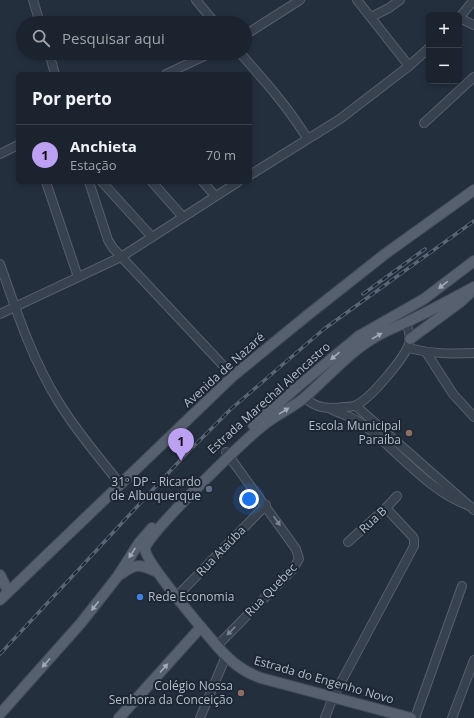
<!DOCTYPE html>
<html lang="pt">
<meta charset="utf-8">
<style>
body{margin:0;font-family:"Open Sans",sans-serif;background:#242b36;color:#f1f3f6}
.controls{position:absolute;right:12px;top:12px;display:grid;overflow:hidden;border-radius:6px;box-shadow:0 2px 6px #0003}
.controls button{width:36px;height:36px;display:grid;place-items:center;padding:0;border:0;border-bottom:1px solid #39404a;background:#1b232e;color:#f1f3f6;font:20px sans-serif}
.you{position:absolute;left:249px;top:499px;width:14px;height:14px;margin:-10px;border:3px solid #fff;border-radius:50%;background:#1a73e8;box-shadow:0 0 0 6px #1a73e833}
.badge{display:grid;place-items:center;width:26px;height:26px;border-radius:50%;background:#bca0f2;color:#111;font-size:13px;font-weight:700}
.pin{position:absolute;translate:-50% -33px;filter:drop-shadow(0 1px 2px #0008)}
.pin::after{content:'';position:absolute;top:21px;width:14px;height:12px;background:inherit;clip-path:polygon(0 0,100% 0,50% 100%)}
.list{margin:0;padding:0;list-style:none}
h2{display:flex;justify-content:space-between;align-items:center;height:52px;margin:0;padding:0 16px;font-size:17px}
h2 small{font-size:13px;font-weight:400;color:#a0a4aa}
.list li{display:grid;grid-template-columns:26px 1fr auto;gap:12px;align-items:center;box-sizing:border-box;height:60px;padding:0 16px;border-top:1px solid #39404a}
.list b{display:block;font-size:15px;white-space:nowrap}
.list p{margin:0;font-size:13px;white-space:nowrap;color:#a0a4aa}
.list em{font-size:13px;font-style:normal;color:#a0a4aa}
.icon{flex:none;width:22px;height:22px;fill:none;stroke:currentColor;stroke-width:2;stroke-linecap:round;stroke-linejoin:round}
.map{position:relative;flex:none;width:474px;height:718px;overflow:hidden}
.search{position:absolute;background:#1b232e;box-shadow:0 2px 6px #0003;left:16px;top:16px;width:236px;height:44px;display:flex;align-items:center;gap:10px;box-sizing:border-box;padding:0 14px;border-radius:22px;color:#a0a4aa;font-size:15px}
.panel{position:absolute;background:#1b232e;box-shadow:0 2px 6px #0003;left:16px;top:72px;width:236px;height:112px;border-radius:6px}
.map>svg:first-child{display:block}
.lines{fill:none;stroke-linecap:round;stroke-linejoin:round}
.minor-casing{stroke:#565f6c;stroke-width:10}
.major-casing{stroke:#414a57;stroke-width:12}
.minor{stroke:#38414e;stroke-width:8}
.major{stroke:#56606e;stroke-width:10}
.rail-casing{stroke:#5a6575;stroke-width:3.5}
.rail{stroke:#1d2633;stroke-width:2;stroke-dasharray:6;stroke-linecap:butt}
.oneway{fill:#a1aab7}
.oneway2{fill:#7c8592}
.education-dot{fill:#8d6e63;stroke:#1d2633;stroke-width:1.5}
.service-dot{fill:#5c6f8a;stroke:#1d2633;stroke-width:1.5}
.shop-dot{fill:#3f7fe0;stroke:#1d2633;stroke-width:1.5}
.labels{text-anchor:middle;stroke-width:4;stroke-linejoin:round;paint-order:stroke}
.street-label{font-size:12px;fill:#b4bcc9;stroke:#1d2633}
.poi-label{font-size:12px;fill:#b4bcc9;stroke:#1d2633;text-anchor:end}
</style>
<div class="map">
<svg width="474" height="718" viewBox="0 0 474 718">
<rect width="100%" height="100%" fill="#242f3e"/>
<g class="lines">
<defs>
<g id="minor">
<path d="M 33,0 L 40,23"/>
<path d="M 196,0 L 215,23"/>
<path d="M 357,0 L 409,66"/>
<path d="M 371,17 L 389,8 L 400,0"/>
<path d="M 459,18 L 474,0"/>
<path d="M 459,18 L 474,25"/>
<path d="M 245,35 L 300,0"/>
<path d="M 49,53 L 55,74"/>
<path d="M 240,53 C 264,80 288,107 307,138"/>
<path d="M 166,74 L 211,53"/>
<path d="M 424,123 L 474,77"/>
<path d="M 0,154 L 18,145"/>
<path d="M 250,175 L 340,119 L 409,66 L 429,48"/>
<path d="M 46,182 L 78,277"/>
<path d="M 89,182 L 108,240 L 113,248 L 233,376"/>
<path d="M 102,182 L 152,237"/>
<path d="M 152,182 L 183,217"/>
<path d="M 203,182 L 215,196"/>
<path d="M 0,264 C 16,310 32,359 58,401 C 76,431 99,457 120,484"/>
<path d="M 0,314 L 121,257 L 238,182"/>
<path d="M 408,348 C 432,354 450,354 474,353"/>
<path d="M 426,352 L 453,394 L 474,417"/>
<path d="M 305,397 C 315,409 330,409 344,407 C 348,407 353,407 356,405 C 370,399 408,355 410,340 C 410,334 408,328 406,322"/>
<path d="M 356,406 L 474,510"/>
<path d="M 331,409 C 342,415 354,417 364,425 C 397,450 430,493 470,506"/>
<path d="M 348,542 L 386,508 L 397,496"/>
<path d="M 177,596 L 266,505"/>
<path d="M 217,646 L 293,569 L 299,559 L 296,549 L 226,452"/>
<path d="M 200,718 L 226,656"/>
<path d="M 325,718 L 333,697 L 414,546 L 414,539 L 413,537 L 386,508"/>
<path d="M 415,718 L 462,586"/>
<path d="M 452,718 L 474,660"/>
</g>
<g id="major">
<path d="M 410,339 L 459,303 L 469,294"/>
<path d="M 253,425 L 302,383 L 359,336 L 424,299 L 474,261"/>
<path d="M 121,574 C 135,564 139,564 155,571"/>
<path d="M 0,575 L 8,591"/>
<path d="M 0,600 L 233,376 L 309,314 L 385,254 L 474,190"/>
<path d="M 0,714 L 81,623 L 118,576 L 139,543 L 152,528"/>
<path d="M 119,718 L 201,627"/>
<path d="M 411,718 L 261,678 C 242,671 231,662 217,646 C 205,632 145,562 145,549 C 146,534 248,437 266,423 C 278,414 292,408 304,398 C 326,379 346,355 372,339 C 383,332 395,327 407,322 C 430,311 452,299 474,287"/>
</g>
</defs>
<!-- minor casing -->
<use href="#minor" class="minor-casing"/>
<!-- major casing -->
<use href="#major" class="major-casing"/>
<!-- minor -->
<use href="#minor" class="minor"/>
<!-- major -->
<use href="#major" class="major"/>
<defs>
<g id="rail">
<path d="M 363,294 L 425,249"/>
<path d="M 0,654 L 186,454 L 231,409 L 324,329 L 474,221"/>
</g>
</defs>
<!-- rail casing -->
<use href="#rail" class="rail-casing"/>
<!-- rail -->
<use href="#rail" class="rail"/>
</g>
<!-- one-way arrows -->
<defs><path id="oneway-solid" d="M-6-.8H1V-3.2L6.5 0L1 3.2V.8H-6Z"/></defs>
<g class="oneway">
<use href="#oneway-solid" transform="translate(443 285) rotate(142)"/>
<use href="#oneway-solid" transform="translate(377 336) rotate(-30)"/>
<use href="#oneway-solid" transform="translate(335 356) rotate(140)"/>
<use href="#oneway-solid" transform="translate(284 411) rotate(-32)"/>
<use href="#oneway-solid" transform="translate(132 553) rotate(123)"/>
<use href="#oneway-solid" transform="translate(95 606) rotate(128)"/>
<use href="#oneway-solid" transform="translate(46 663) rotate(132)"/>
<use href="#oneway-solid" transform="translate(164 668) rotate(-48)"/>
</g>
<g class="oneway2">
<use href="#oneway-solid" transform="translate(277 521) rotate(55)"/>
<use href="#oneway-solid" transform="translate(231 631) rotate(135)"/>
</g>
<!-- markers -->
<g class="education-dot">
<circle cx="409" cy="433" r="4"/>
<circle cx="241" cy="693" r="4"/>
</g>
<circle class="service-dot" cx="209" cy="489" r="4"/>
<circle class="shop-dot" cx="140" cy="597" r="4"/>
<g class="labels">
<!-- street labels -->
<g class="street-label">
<text transform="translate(224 370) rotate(-42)" y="4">Avenida de Nazaré</text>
<text transform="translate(269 398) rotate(-42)" y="4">Estrada Marechal Alencastro</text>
<text transform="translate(373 520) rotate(-43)" y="4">Rua B</text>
<text transform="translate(221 551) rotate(-46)" y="4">Rua Ataúba</text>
<text transform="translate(271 590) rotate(-46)" y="4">Rua Quebec</text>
<text transform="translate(324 680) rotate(16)" y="4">Estrada do Engenho Novo</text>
</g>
<!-- poi labels -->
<g class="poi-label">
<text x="401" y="430">Escola Municipal<tspan x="401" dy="14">Paraíba</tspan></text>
<text x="201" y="486">31º DP - Ricardo<tspan x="201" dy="14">de Albuquerque</tspan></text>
<text x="148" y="601" text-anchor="start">Rede Economia</text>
<text x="233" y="690">Colégio Nossa<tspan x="233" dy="14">Senhora da Conceição</tspan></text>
</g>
</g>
</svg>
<div class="controls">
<button>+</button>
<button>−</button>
</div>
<div class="you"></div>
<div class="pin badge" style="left:181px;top:461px">1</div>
<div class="search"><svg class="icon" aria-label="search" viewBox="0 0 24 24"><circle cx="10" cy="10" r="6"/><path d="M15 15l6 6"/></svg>Pesquisar aqui</div>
<section class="panel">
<h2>Por perto<small></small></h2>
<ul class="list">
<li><span class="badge">1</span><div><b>Anchieta</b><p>Estação</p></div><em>70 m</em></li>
</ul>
</section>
</div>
